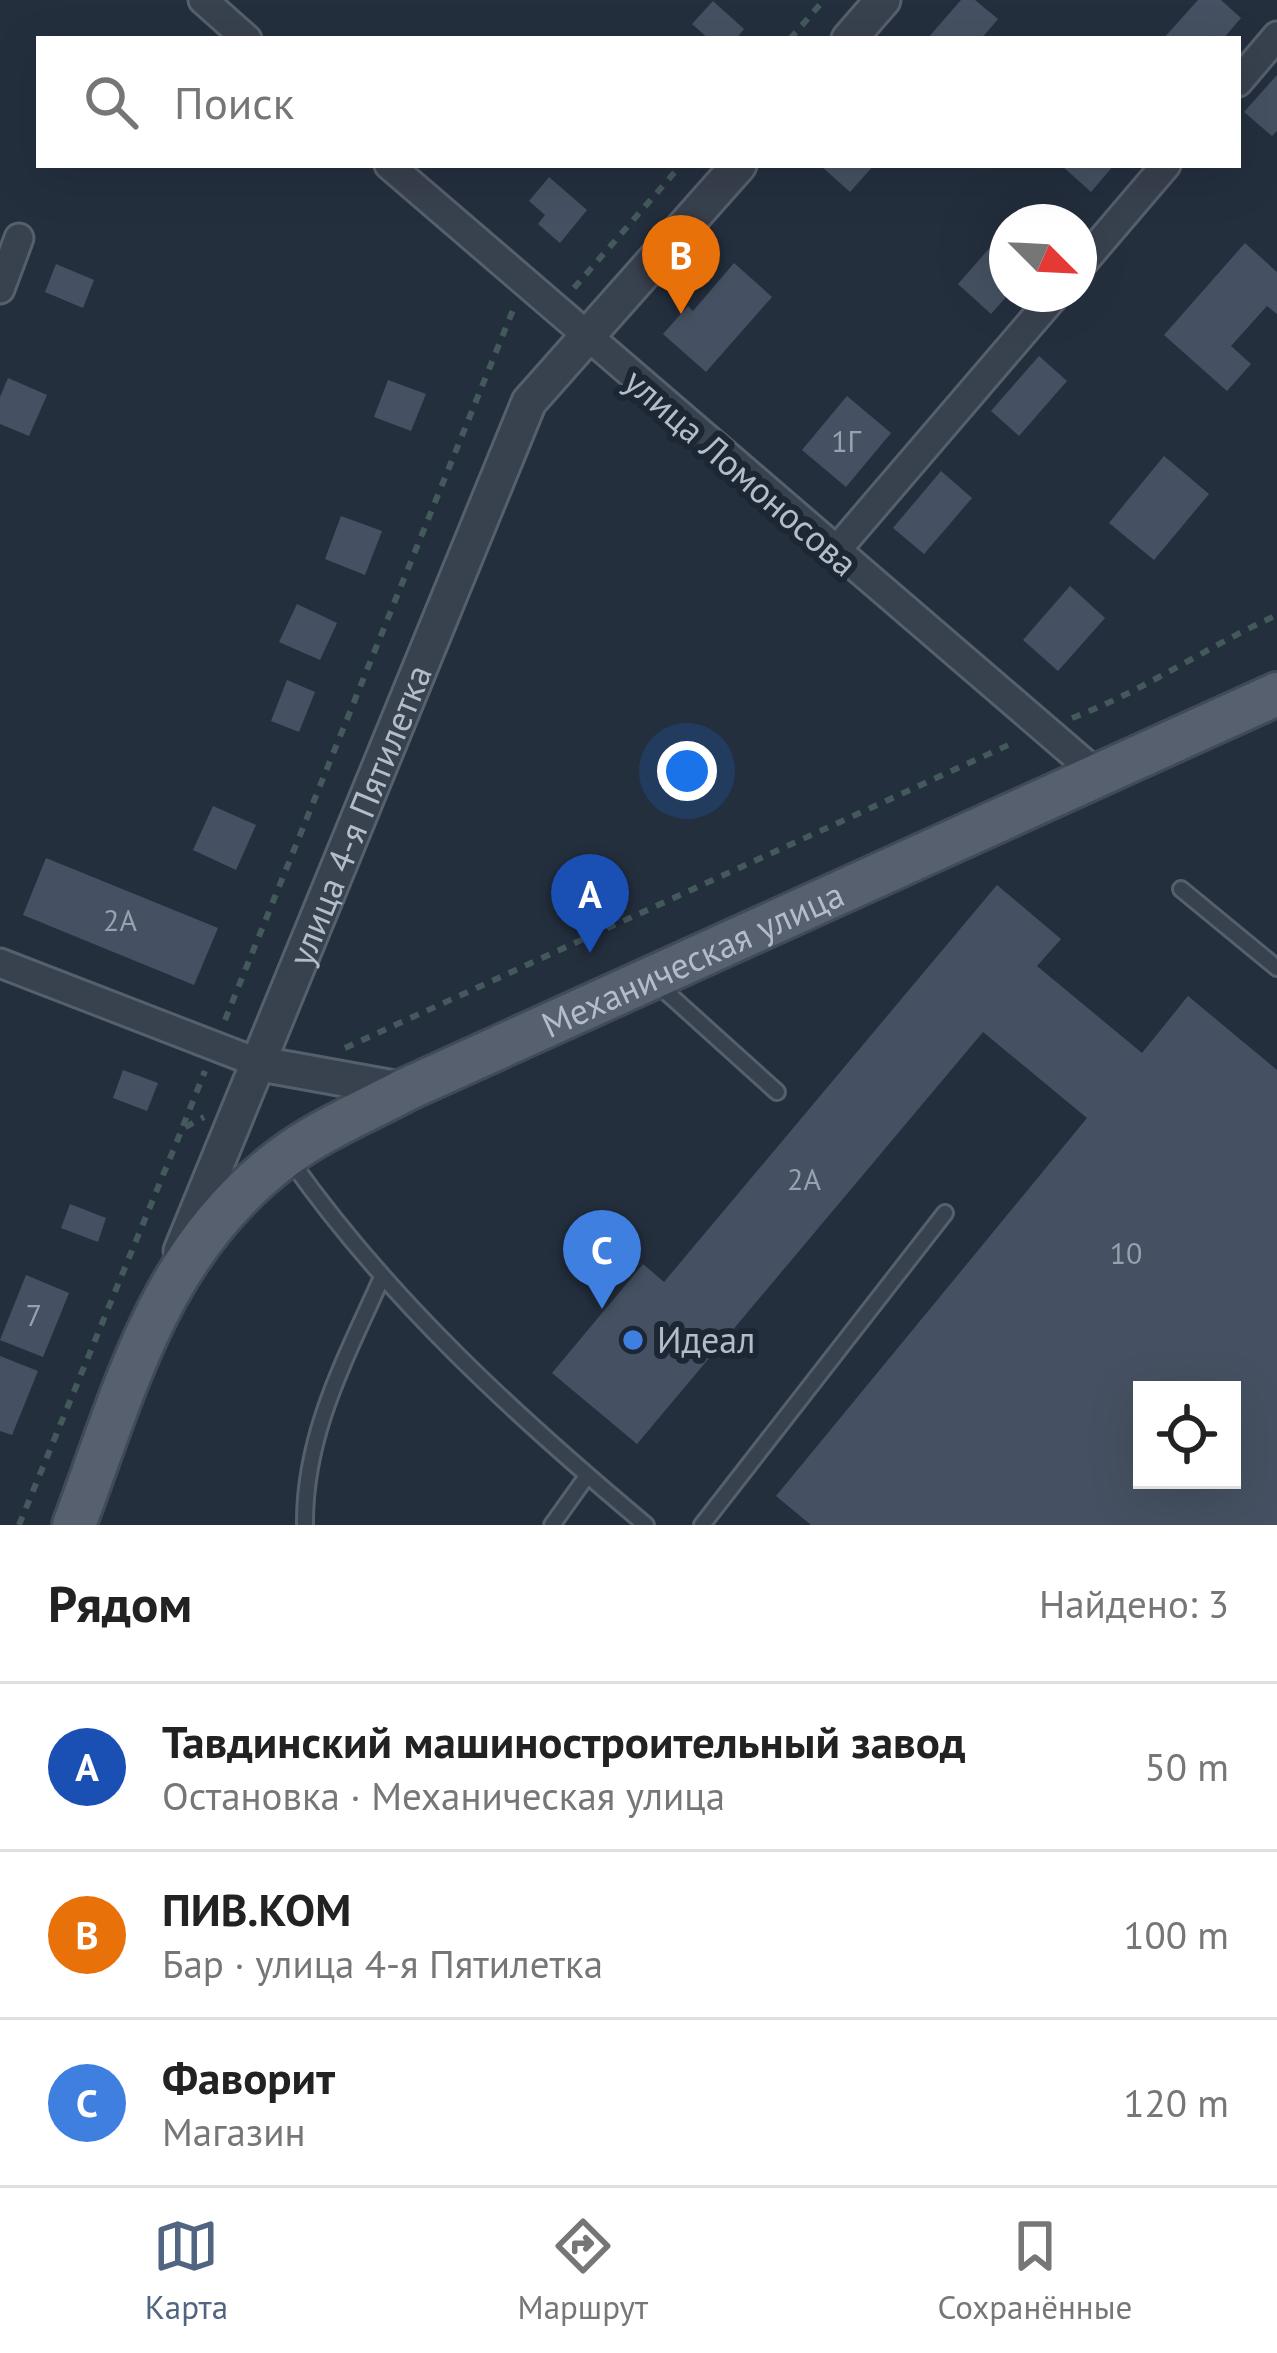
<!DOCTYPE html>
<html lang="ru">
<meta charset="utf-8">
<style>
body{margin:0;font-family:"PT Sans",sans-serif;background:#f2f2f2;color:#222}
.controls{position:absolute;right:36px;bottom:36px;display:grid;overflow:hidden;border-radius:0px;box-shadow:0 12px 48px #0002}
.controls button{width:108px;height:108px;display:grid;place-items:center;padding:0;border:0;border-bottom:3px solid #e0e0e0;background:#fff;color:#222;font:60px sans-serif}
.compass{position:absolute;left:989px;top:204px;width:108px;height:108px;border-radius:50%;background:#fff;box-shadow:0 12px 48px #0002;rotate:114deg}
.you{position:absolute;left:687px;top:771px;width:42px;height:42px;margin:-30px;border:9px solid #fff;border-radius:50%;background:#1a73e8;box-shadow:0 0 0 18px #1a73e833}
.badge{display:grid;place-items:center;width:78px;height:78px;border-radius:50%;background:#516482;color:#fff;font-size:39px;font-weight:700}
.pin{position:absolute;translate:-50% -99px;filter:drop-shadow(0 3px 6px #0008)}
.pin::after{content:'';position:absolute;top:63px;width:42px;height:36px;background:inherit;clip-path:polygon(0 0,100% 0,50% 100%)}
.list{margin:0;padding:0;list-style:none}
h2{display:flex;justify-content:space-between;align-items:center;height:156px;margin:0;padding:0 48px;font-size:51px}
h2 small{font-size:39px;font-weight:400;color:#767676}
.list li{display:grid;grid-template-columns:78px 1fr auto;gap:36px;align-items:center;box-sizing:border-box;height:168px;padding:0 48px;border-top:3px solid #e0e0e0}
.list b{display:block;font-size:45px;white-space:nowrap}
.list p{margin:0;font-size:39px;white-space:nowrap;color:#767676}
.list em{font-size:39px;font-style:normal;color:#767676}
.icon{flex:none;width:66px;height:66px;fill:none;stroke:currentColor;stroke-width:2;stroke-linecap:round;stroke-linejoin:round}
.map{position:relative;flex:none;width:1277px;height:1525px;overflow:hidden}
.search{position:absolute;background:#fff;box-shadow:0 12px 48px #0002;left:36px;right:36px;top:36px;height:132px;display:flex;align-items:center;gap:30px;box-sizing:border-box;padding:0 42px;border-radius:0px;color:#767676;font-size:45px}
.sheet{height:660px;background:#fff}
nav{display:flex;justify-content:space-around;align-items:center;box-sizing:border-box;height:168px;border-top:3px solid #e0e0e0;background:#fff;font-size:33px;color:#767676}
nav a{display:grid;justify-items:center;gap:6px}
nav .on{color:#516482}
.map>svg:first-child{display:block}
.building{fill:#455162;fill-rule:evenodd}
.lines{fill:none;stroke-linecap:round;stroke-linejoin:round}
.service-casing{stroke:#565f6c;stroke-width:20}
.minor-casing{stroke:#565f6c;stroke-width:33}
.tertiary-casing{stroke:#565f6c;stroke-width:39}
.primary-casing{stroke:#414a57;stroke-width:48}
.path{stroke:#44595c;stroke-width:6;stroke-dasharray:9 9;stroke-linecap:butt}
.service{stroke:#38414e;stroke-width:14}
.minor{stroke:#38414e;stroke-width:27}
.tertiary{stroke:#38414e;stroke-width:33}
.primary{stroke:#56606e;stroke-width:42}
.shop-dot{fill:#3f7fe0;stroke:#1d2633;stroke-width:4.5}
.labels{text-anchor:middle;stroke-width:12;stroke-linejoin:round;paint-order:stroke}
.number-label{font-size:30px;fill:#98a1af}
.street-label{font-size:36px;fill:#b4bcc9;stroke:#1d2633}
.poi-label{font-size:36px;fill:#b4bcc9;stroke:#1d2633;text-anchor:start}
</style>
<div class="map">
<svg width="1277" height="1525" viewBox="0 0 1277 1525">
<rect width="100%" height="100%" fill="#242f3e"/>
<!-- building -->
<g class="building">
<path d="M 961,0 L 975,0 L 998,19 L 981,39 L 927,39 Z"/>
<path d="M 1198,0 L 1221,0 L 1241,18 L 1223,39 L 1163,39 Z"/>
<path d="M 713,1 L 744,29 L 736,39 L 709,39 L 692,24 Z"/>
<path d="M 1277,75 L 1277,131 L 1272,136 L 1244,112 Z"/>
<path d="M 820,165 L 874,165 L 850,192 Z"/>
<path d="M 1061,165 L 1114,165 L 1091,192 Z"/>
<path d="M 549,177 L 587,210 L 560,243 L 538,224 L 545,215 L 529,201 Z"/>
<path d="M 1007,228 L 1007,296 L 991,314 L 958,284 Z"/>
<path d="M 1245,243 L 1277,272 L 1277,314 L 1267,306 L 1231,346 L 1251,364 L 1227,391 L 1164,335 Z"/>
<path d="M 734,263 L 772,297 L 706,372 L 663,334 L 688,306 L 693,311 Z"/>
<path d="M 56,264 L 94,280 L 83,308 L 45,292 Z"/>
<path d="M 1039,356 L 1067,381 L 1019,436 L 991,411 Z"/>
<path d="M 8,378 L 47,395 L 29,436 L 0,424 L 0,397 Z"/>
<path d="M 388,380 L 426,394 L 411,431 L 374,417 Z"/>
<path d="M 847,396 L 891,433 L 846,487 L 802,450 Z"/>
<path d="M 1164,456 L 1209,494 L 1154,560 L 1109,523 Z"/>
<path d="M 941,471 L 972,498 L 924,554 L 893,528 Z"/>
<path d="M 341,516 L 382,531 L 365,575 L 325,559 Z"/>
<path d="M 1070,586 L 1105,618 L 1058,671 L 1023,640 Z"/>
<path d="M 297,604 L 337,623 L 320,660 L 279,642 Z"/>
<path d="M 287,680 L 315,692 L 299,732 L 271,721 Z"/>
<path d="M 213,806 L 256,825 L 236,870 L 193,850 Z"/>
<path d="M 46,858 L 218,928 L 194,985 L 23,915 Z"/>
<path d="M 997,885 L 1061,939 L 1037,966 L 1142,1053 L 1188,996 L 1277,1070 L 1277,1525 L 811,1525 L 776,1496 L 1087,1118 L 983,1032 L 637,1444 L 552,1373 L 643,1264 L 664,1282 ZM 1142,1390 L 1232,1390 L 1232,1480 L 1142,1480 Z"/>
<path d="M 123,1070 L 158,1083 L 147,1111 L 113,1098 Z"/>
<path d="M 70,1204 L 106,1218 L 98,1242 L 61,1228 Z"/>
<path d="M 26,1275 L 69,1293 L 43,1357 L 0,1340 Z"/>
<path d="M 0,1356 L 38,1371 L 12,1435 L 0,1431 Z"/>
</g>
<g class="lines">
<defs>
<g id="service">
<path d="M 1181,889 L 1277,968"/>
<path d="M 654,981 L 777,1092"/>
<path d="M 291,1161 C 389,1300 516,1416 646,1525"/>
<path d="M 305,1525 C 304,1434 346,1358 382,1277"/>
<path d="M 552,1525 L 587,1476"/>
<path d="M 702,1525 L 945,1213"/>
</g>
<g id="minor">
<path d="M 203,0 L 247,39"/>
<path d="M 1238,82 L 1277,36"/>
<path d="M 389,165 L 1097,774"/>
<path d="M 1079,267 L 1166,165"/>
<path d="M 0,289 L 19,238"/>
<path d="M 834,553 L 1056,294"/>
<path d="M 0,963 L 261,1064"/>
</g>
<g id="tertiary">
<path d="M 849,39 L 883,0"/>
<path d="M 261,1064 L 405,1090"/>
<path id="s1" d="M 181,1251 L 529,402 L 739,165"/>
</g>
<g id="primary">
<path id="s2" d="M 74,1525 C 127,1385 159,1251 284,1157 C 320,1130 366,1111 405,1090 L 1277,694"/>
</g>
</defs>
<!-- service casing -->
<use href="#service" class="service-casing"/>
<!-- minor casing -->
<use href="#minor" class="minor-casing"/>
<!-- tertiary casing -->
<use href="#tertiary" class="tertiary-casing"/>
<!-- primary casing -->
<use href="#primary" class="primary-casing"/>
<!-- path -->
<g class="path">
<path d="M 790,39 L 824,0"/>
<path d="M 574,288 L 681,165"/>
<path d="M 1072,718 C 1144,691 1206,647 1277,615"/>
<path d="M 225,1020 L 515,305"/>
<path d="M 345,1048 L 1015,742"/>
<path d="M 183,1126 L 205,1071"/>
<path d="M 19,1525 L 182,1129 L 204,1117"/>
</g>
<!-- service -->
<use href="#service" class="service"/>
<!-- minor -->
<use href="#minor" class="minor"/>
<!-- tertiary -->
<use href="#tertiary" class="tertiary"/>
<!-- primary -->
<use href="#primary" class="primary"/>
</g>
<!-- markers -->
<circle class="shop-dot" cx="633" cy="1340" r="12"/>
<g class="labels">
<!-- number labels -->
<g class="number-label">
<text x="846" y="452">1Г</text>
<text x="120" y="931">2А</text>
<text x="804" y="1190">2А</text>
<text x="1126" y="1264">10</text>
<text x="34" y="1326">7</text>
</g>
<!-- street labels -->
<g class="street-label">
<text transform="translate(741 472) rotate(41)" y="13">улица Ломоносова</text>
<text dy="13" stroke="none"><textPath href="#s1" startOffset="471">улица 4-я Пятилетка</textPath></text>
<text dy="13" stroke="none"><textPath href="#s2" startOffset="885">Механическая улица</textPath></text>
</g>
<!-- poi labels -->
<g class="poi-label">
<text x="657" y="1353">Идеал</text>
</g>
</g>
</svg>
<div class="controls">
<button><svg class="icon" aria-label="locate" viewBox="0 0 24 24"><circle cx="12" cy="12" r="6"/><path d="M12 2v4M12 18v4M2 12h4M18 12h4"/></svg></button>
</div>
<svg class="compass" viewBox="-18 -18 36 36"><path d="M0-13l5 13h-10z" fill="#e53935"/><path d="M0 13l5-13h-10z" fill="#767676"/></svg>
<div class="you"></div>
<div class="pin badge" style="left:590px;top:953px;background:#1a4fb4">A</div>
<div class="pin badge" style="left:681px;top:314px;background:#e8710a">B</div>
<div class="pin badge" style="left:602px;top:1309px;background:#3f7fe0">C</div>
<div class="search"><svg class="icon" aria-label="search" viewBox="0 0 24 24"><circle cx="10" cy="10" r="6"/><path d="M15 15l6 6"/></svg>Поиск</div>
</div>
<section class="sheet">
<h2>Рядом<small>Найдено: 3</small></h2>
<ul class="list">
<li><span class="badge" style="background:#1a4fb4">A</span><div><b>Тавдинский машиностроительный завод</b><p>Остановка · Механическая улица</p></div><em>50 m</em></li>
<li><span class="badge" style="background:#e8710a">B</span><div><b>ПИВ.КОМ</b><p>Бар · улица 4-я Пятилетка</p></div><em>100 m</em></li>
<li><span class="badge" style="background:#3f7fe0">C</span><div><b>Фаворит</b><p>Магазин</p></div><em>120 m</em></li>
</ul>
</section>
<nav>
<a class="on"><svg class="icon" aria-label="map" viewBox="0 0 24 24"><path d="M3 6l6-2 6 2 6-2v14l-6 2-6-2-6 2zM9 4v14M15 6v14"/></svg>Карта</a>
<a><svg class="icon" aria-label="directions" viewBox="0 0 24 24"><path d="M12 3l9 9-9 9-9-9zM9 14v-3h6M13 9l2 2-2 2"/></svg>Маршрут</a>
<a><svg class="icon" aria-label="saved" viewBox="0 0 24 24"><path d="M7 4h10v16l-5-4-5 4z"/></svg>Сохранённые</a>
</nav>
